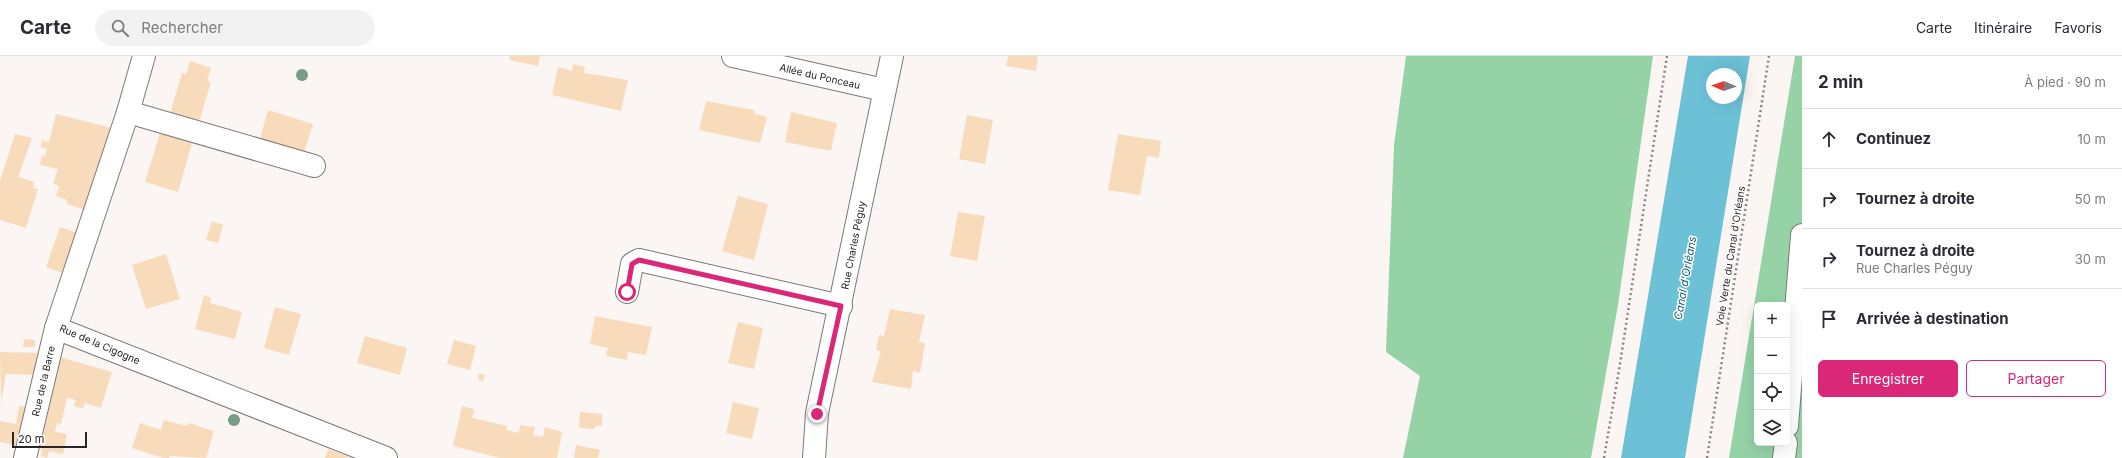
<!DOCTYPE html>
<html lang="fr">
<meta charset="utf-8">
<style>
body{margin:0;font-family:Inter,sans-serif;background:#f2f2f3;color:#2b2b33}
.controls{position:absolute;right:12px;bottom:12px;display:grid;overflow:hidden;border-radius:6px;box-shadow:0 4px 16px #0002}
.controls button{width:36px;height:36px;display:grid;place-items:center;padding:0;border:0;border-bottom:1px solid #e1e1e2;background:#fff;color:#2b2b33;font:20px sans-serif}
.compass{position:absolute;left:1706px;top:12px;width:36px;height:36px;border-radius:50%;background:#fff;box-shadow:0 4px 16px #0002;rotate:272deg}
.scale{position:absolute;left:12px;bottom:10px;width:75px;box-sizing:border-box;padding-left:4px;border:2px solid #282626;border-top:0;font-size:11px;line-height:14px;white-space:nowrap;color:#282626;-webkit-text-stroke:3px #fff;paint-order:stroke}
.stop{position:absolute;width:12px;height:12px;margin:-9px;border:3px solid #db2777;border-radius:50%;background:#fff}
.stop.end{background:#db2777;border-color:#fff;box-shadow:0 1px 4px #0008}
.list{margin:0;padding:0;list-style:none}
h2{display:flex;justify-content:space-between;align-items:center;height:52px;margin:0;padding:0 16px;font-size:17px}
h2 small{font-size:13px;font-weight:400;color:#7c7c81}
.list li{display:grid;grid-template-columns:26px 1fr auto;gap:12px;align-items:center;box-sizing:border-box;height:60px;padding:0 16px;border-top:1px solid #e1e1e2}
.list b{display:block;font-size:15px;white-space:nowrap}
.list p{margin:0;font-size:13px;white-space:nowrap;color:#7c7c81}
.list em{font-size:13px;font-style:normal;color:#7c7c81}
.actions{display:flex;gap:8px;padding:12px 16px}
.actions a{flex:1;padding:9px 0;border:1px solid #db2777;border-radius:6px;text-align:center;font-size:14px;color:#db2777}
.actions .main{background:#db2777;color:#fff}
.icon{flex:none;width:22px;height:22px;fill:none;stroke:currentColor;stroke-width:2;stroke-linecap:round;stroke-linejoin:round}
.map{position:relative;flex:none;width:1802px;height:402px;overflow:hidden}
header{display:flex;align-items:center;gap:24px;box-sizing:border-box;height:56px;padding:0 20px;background:#fff;border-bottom:1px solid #e1e1e2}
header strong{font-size:19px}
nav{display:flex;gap:22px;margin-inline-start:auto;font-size:14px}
.search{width:280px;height:36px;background:#f2f2f3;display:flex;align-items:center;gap:10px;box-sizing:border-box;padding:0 14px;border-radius:22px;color:#7c7c81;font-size:15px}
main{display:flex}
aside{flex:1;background:#fff}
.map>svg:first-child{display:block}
.forest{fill:#95d3a7;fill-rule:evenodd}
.water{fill:#6cc1d6;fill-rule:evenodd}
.building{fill:#f8dbbb}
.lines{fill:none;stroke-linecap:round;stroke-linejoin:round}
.minor-casing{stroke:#7d7978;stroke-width:24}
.path{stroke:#888484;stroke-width:2.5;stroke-dasharray:2 3;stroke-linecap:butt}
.minor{stroke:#fff;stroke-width:22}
.tree{fill:#769c86}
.route{stroke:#db2777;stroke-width:5}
.labels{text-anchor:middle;stroke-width:3;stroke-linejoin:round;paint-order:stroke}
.street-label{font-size:10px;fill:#282626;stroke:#fff}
.water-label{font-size:11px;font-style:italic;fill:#125b6a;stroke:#fff}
</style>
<header>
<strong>Carte</strong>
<div class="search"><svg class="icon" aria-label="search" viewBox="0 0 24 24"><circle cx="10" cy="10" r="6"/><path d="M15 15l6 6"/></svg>Rechercher</div>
<nav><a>Carte</a><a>Itinéraire</a><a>Favoris</a></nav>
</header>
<main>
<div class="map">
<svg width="1802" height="402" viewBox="0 0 1802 402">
<rect width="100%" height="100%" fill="#fbf6f4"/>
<!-- forest -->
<g class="forest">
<path d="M 1406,0 L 1653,0 L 1618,249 L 1591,402 L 1403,402 L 1420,320 L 1386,296 L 1394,89 Z"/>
<path d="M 1795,0 L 1802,0 L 1802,402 L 1729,402 ZM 1757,249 L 1787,249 L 1787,387 L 1757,387 Z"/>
</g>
<!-- water -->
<path class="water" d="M 1688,0 L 1750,0 L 1685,402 L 1621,402 ZM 1712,18 L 1736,18 L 1736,42 L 1712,42 Z"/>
<!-- building -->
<g class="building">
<path d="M 510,0 L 540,0 L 538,10 L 509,4 Z"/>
<path d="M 1008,0 L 1038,0 L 1036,15 L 1006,10 Z"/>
<path d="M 190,5 L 211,12 L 207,25 L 211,26 L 197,73 L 168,64 L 182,17 L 186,18 Z"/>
<path d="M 573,8 L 585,11 L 584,17 L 628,24 L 621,55 L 552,39 L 558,11 L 572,15 Z"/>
<path d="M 706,45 L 754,54 L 755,58 L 767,61 L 760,87 L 699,74 Z"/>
<path d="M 268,54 L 313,68 L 304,96 L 260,83 Z"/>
<path d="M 791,56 L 837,67 L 831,95 L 785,86 Z"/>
<path d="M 56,58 L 112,72 L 85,154 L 67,148 L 67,144 L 56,140 L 59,130 L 53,128 L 58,113 L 40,109 L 42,99 L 45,100 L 47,93 L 41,91 L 42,84 L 49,86 Z"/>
<path d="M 967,59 L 993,64 L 985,108 L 959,103 Z"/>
<path d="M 160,77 L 192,87 L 178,136 L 145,126 Z"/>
<path d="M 15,78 L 32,82 L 18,121 L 34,126 L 33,132 L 38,133 L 26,172 L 0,164 L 0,125 Z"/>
<path d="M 1118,78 L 1161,85 L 1159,102 L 1147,100 L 1140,139 L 1108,134 Z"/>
<path d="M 738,140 L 768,148 L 754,204 L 722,195 Z"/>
<path d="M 958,156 L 985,160 L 977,205 L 950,200 Z"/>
<path d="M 212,165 L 223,169 L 218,187 L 206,184 Z"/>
<path d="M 60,171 L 77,177 L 63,217 L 46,211 Z"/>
<path d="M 166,198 L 180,243 L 146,253 L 132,209 Z"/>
<path d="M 204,239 L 211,242 L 210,247 L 242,256 L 235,283 L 195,273 Z"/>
<path d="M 275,251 L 301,258 L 289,299 L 264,292 Z"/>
<path d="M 890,253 L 925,259 L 919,286 L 925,287 L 920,317 L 913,315 L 911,333 L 872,326 L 881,295 L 876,294 L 879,279 L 884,280 Z"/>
<path d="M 595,260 L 652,271 L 646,299 L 628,296 L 627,304 L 606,300 L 608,292 L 590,288 Z"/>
<path d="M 738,266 L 763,272 L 754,313 L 728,307 Z"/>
<path d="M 365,280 L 407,292 L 400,319 L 357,307 Z"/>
<path d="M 24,283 L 35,284 L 35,291 L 23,291 Z"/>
<path d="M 454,284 L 476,290 L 470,314 L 447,308 Z"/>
<path d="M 0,296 L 41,297 L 35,319 L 6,318 L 1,347 Z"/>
<path d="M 60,301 L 112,316 L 101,352 L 85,347 L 83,353 L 74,350 L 76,344 L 67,342 L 61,368 L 57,367 L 55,376 L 67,378 L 63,398 L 49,395 L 47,402 L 41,400 L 42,393 L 40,393 Z"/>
<path d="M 479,317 L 485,319 L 483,325 L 478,324 Z"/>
<path d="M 733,346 L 759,352 L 752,383 L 726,377 Z"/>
<path d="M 19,350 L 27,351 L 20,390 L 0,386 L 0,365 L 16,368 Z"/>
<path d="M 462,350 L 474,353 L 472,362 L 507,370 L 506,374 L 519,377 L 520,369 L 535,371 L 533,379 L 543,381 L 545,371 L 562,376 L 557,402 L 500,402 L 453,390 Z"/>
<path d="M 580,356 L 602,358 L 602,370 L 595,370 L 595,373 L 579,372 Z"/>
<path d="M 164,364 L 187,370 L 189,367 L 214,375 L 206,402 L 170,400 L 169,402 L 163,402 L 132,392 L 140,367 L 161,374 Z"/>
<path d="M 576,389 L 600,394 L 598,402 L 574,402 Z"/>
<path d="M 328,393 L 352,402 L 325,402 Z"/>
</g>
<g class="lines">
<defs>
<g id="minor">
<path d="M 144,0 L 128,56 L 56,272 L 386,402"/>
<path d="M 733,0 L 884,34"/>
<path d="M 128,56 L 314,110"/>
<path d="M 627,236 L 632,208 L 639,204 L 841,250"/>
<path d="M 1787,370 L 1802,179"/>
<path d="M 25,402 L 56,272"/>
<path d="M 814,402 L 817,357 L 892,0"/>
<path d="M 1784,402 L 1786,387"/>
</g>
</defs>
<!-- minor casing -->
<use href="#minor" class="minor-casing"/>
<!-- path -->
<g class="path">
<path d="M 1604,402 L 1620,308 L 1667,0"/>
<path d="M 1707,402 L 1769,0"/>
</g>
<!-- minor -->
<use href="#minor" class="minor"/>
</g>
<!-- trees -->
<g class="tree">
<circle cx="302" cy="19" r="6"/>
<circle cx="234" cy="364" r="6"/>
</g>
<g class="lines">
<!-- route -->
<path class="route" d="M 627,236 L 632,208 L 639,204 L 841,250 L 817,358"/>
</g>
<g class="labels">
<!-- street labels -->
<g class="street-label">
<text transform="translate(820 20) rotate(13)" y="4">Allée du Ponceau</text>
<text transform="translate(853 189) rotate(-79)" y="4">Rue Charles Péguy</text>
<text transform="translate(1730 200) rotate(-81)" y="4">Voie Verte du Canal d'Orléans</text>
<text transform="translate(100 288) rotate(23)" y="4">Rue de la Cigogne</text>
<text transform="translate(43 325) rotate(-77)" y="4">Rue de la Barre</text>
</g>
<!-- water labels -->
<g class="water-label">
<text transform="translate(1685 222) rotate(-80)" y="4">Canal d'Orléans</text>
</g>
</g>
</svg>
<div class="controls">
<button>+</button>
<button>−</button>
<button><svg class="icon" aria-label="locate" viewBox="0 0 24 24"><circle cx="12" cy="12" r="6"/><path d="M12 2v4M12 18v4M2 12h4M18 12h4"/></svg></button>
<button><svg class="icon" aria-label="layers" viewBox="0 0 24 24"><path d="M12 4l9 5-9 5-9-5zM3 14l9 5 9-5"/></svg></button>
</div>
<svg class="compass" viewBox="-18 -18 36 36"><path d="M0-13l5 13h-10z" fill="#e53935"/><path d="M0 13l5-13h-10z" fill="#7c7c81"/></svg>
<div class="scale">20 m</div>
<div class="stop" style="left:627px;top:236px"></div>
<div class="stop end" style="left:817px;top:358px"></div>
</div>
<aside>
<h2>2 min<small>À pied · 90 m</small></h2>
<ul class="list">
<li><svg class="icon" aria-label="ahead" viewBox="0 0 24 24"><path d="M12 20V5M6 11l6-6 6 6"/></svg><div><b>Continuez</b></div><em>10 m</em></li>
<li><svg class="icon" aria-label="right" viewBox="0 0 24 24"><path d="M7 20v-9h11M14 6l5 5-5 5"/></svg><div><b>Tournez à droite</b></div><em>50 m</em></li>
<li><svg class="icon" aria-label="right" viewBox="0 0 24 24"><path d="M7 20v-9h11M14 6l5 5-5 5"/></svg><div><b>Tournez à droite</b><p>Rue Charles Péguy</p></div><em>30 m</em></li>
<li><svg class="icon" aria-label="arrive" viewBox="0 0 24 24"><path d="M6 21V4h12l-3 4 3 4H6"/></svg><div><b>Arrivée à destination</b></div></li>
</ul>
<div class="actions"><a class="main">Enregistrer</a><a>Partager</a></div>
</aside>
</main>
